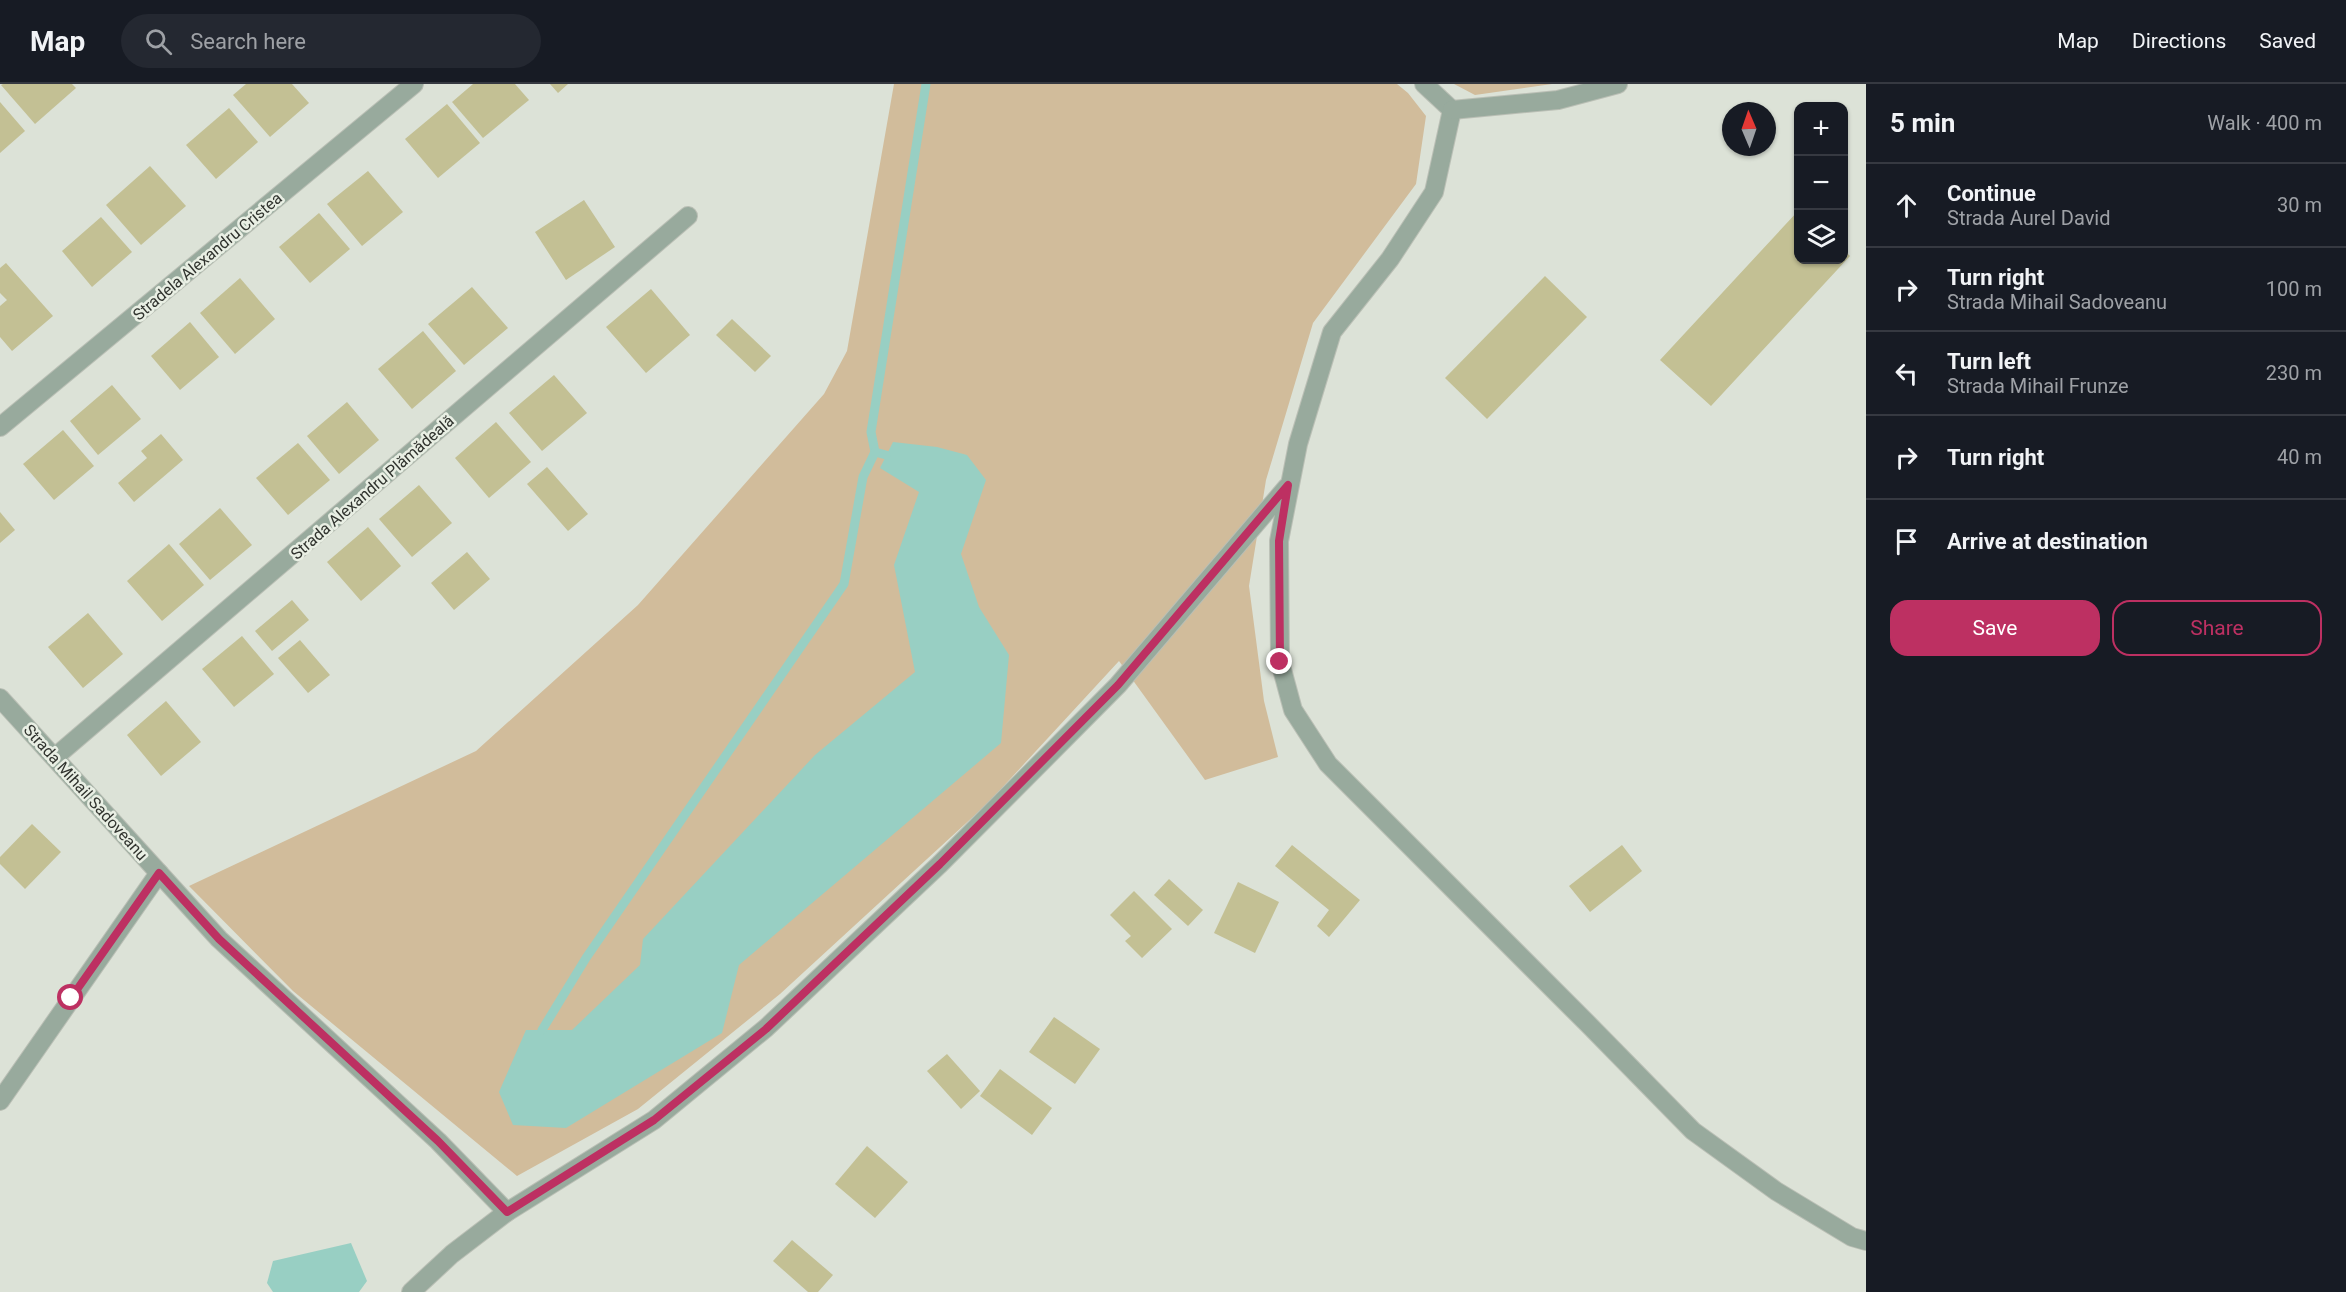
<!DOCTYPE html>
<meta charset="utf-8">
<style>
body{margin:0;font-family:Roboto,sans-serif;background:#242831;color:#f1f3f6}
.controls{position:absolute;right:18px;top:18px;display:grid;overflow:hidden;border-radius:12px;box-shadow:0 2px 4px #0004}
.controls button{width:54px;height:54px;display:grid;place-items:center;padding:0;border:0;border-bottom:2px solid #363941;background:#171b24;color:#f1f3f6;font:30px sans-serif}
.compass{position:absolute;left:1722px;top:18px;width:54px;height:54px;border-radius:50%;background:#171b24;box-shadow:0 2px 4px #0004;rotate:358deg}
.stop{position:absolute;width:18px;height:18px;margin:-14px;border:4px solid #bd3062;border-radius:50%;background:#fff}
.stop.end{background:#bd3062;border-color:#fff;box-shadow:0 2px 6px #0008}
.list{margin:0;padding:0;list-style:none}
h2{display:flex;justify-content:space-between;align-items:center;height:78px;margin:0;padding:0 24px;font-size:26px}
h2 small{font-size:20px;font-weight:400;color:#9ea1a6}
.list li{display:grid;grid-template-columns:39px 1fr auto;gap:18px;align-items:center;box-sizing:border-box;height:84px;padding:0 24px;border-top:2px solid #363941}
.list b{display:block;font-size:22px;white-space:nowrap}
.list p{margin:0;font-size:20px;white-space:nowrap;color:#9ea1a6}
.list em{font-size:20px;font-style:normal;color:#9ea1a6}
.actions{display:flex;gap:12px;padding:18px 24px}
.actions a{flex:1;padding:14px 0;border:2px solid #bd3062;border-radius:18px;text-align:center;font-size:21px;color:#bd3062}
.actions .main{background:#bd3062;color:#fff}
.icon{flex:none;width:33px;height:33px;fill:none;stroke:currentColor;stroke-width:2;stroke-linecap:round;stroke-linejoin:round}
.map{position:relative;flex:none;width:1866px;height:1208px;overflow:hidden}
header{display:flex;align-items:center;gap:36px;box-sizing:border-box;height:84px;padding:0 30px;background:#171b24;border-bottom:2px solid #363941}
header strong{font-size:28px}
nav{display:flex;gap:33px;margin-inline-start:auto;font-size:21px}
.search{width:420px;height:54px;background:#242831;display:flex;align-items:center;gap:15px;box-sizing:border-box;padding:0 21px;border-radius:33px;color:#9ea1a6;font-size:22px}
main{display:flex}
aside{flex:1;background:#171b24}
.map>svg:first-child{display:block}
.green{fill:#d1bc9b}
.water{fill:#98cfc3}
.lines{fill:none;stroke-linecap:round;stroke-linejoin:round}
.stream{stroke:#98cfc3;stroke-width:9}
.building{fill:#c3c094}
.minor-casing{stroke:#babfb5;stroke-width:20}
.minor{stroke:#98aa9d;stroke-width:18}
.route{stroke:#bd3062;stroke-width:8}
.labels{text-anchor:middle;stroke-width:5;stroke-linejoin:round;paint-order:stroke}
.street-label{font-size:16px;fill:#30332e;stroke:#e9efe4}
</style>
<header>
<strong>Map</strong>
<div class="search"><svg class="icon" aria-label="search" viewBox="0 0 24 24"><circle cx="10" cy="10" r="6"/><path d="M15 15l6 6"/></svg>Search here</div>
<nav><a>Map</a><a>Directions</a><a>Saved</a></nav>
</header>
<main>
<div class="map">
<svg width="1866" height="1208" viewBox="0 0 1866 1208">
<rect width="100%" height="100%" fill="#dce2d7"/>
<!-- green -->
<g class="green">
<path d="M 894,0 L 1397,0 L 1408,9 L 1426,32 L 1416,100 L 1313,239 L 1266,396 L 1249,502 L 1264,617 L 1278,673 L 1205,696 L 1119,577 L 988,719 L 780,910 L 638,1025 L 517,1092 L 293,907 L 189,802 L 476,667 L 638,521 L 824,310 L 847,267 Z"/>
<path d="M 1454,0 L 1552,0 L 1475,11 Z"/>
</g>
<!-- water -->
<g class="water">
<path d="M 893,358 L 937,363 L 967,371 L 986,396 L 961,470 L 979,523 L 1009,571 L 1001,659 L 739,881 L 722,949 L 566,1044 L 513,1041 L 499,1008 L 526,946 L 572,946 L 640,881 L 643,855 L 815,671 L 915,588 L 894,481 L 919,408 L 880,384 Z"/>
<path d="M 351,1159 L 367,1197 L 359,1208 L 273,1208 L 267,1199 L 273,1177 Z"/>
</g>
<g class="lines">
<!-- stream -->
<g class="stream">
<path d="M 886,371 L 875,368 L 871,348 L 926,0"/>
<path d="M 542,946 L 586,874 L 844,500 L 863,393 L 875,368"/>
</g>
</g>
<!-- building -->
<g class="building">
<path d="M 3,0 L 72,0 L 76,4 L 35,40 L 1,1 Z"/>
<path d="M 246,0 L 292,0 L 309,19 L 270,53 L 233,11 Z"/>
<path d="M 473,0 L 515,0 L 529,16 L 483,54 L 452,18 Z"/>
<path d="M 550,0 L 568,0 L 558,9 Z"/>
<path d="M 0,18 L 25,47 L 0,69 Z"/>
<path d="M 447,20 L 480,59 L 438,94 L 405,55 Z"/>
<path d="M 229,24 L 258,58 L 216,95 L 186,61 Z"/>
<path d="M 150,82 L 186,122 L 141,161 L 106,121 Z"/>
<path d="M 368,87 L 403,128 L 362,162 L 327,120 Z"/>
<path d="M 584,116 L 615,163 L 566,196 L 535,148 Z"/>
<path d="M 1798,127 L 1798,176 L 1844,176 L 1844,166 L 1850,172 L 1711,322 L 1660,276 Z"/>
<path d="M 319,129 L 350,165 L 310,199 L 279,163 Z"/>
<path d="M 101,133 L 132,168 L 92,203 L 62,167 Z"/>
<path d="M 6,179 L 53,232 L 12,267 L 0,253 L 0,222 L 7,216 L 0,209 L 0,184 Z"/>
<path d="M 1545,192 L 1587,233 L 1487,335 L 1445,294 Z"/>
<path d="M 240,194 L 275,235 L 235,270 L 200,229 Z"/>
<path d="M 472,203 L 508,244 L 464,281 L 428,240 Z"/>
<path d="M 651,205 L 690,251 L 646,289 L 606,243 Z"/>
<path d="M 732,235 L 771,272 L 755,288 L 716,251 Z"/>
<path d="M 190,238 L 219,273 L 180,306 L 151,272 Z"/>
<path d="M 423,247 L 456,287 L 412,325 L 378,285 Z"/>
<path d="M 554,291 L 587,329 L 542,367 L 509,329 Z"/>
<path d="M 112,301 L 141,335 L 98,371 L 70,337 Z"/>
<path d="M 347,318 L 379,356 L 339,390 L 307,352 Z"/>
<path d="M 496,338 L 531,378 L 489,414 L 455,374 Z"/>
<path d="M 63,346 L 94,382 L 54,416 L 23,380 Z"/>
<path d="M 161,350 L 183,376 L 134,418 L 118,399 L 147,374 L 141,367 Z"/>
<path d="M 298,359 L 330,396 L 288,431 L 256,394 Z"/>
<path d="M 547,383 L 588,430 L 568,447 L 527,400 Z"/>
<path d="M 419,401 L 452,439 L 412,473 L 379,435 Z"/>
<path d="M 220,424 L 252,461 L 210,496 L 179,460 Z"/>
<path d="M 0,428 L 15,446 L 0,459 Z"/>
<path d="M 368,443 L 401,482 L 361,517 L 327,478 Z"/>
<path d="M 169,460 L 204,501 L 162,537 L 127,497 Z"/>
<path d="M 467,468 L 490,495 L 454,526 L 431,499 Z"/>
<path d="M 292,516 L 309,536 L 272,567 L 255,547 Z"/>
<path d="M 88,529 L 123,570 L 83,604 L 48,563 Z"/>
<path d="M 242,552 L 274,590 L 234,623 L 202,585 Z"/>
<path d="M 300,556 L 330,591 L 308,609 L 278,574 Z"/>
<path d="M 166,617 L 201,658 L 161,692 L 127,651 Z"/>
<path d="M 32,740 L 61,768 L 25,805 L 0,780 L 0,773 Z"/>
<path d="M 1292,761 L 1360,816 L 1329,853 L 1317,842 L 1329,826 L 1275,782 Z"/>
<path d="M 1622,761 L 1642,787 L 1590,828 L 1569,802 Z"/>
<path d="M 1169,795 L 1203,826 L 1188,842 L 1154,811 Z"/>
<path d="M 1238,798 L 1279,818 L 1255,869 L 1214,849 Z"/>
<path d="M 1134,807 L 1172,845 L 1142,874 L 1125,857 L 1131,852 L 1110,831 Z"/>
<path d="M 1054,933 L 1100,965 L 1075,1000 L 1029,968 Z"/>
<path d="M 947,970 L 980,1007 L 961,1025 L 927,987 Z"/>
<path d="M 1000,985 L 1052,1024 L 1032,1051 L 980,1012 Z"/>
<path d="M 867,1062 L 908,1098 L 875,1134 L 835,1100 Z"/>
<path d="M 792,1156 L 833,1191 L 818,1208 L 808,1208 L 773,1177 Z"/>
</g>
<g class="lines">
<defs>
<g id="minor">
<path d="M 1424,0 L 1452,26"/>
<path d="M 1452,26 L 1434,108 L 1390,175 L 1332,248 L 1298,360 L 1279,457 L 1280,578 L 1293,626 L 1328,680 L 1589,941 L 1693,1047 L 1776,1107 L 1852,1153 L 1866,1157"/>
<path d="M 1452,26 L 1558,16 L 1618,0"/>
<path d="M 0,343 L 414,0"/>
<path d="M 0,614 L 219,855 L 438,1057 L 507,1128"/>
<path d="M 55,673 L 688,132"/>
<path d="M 0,1017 L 159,789"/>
<path d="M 411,1208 L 452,1170 L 507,1128 L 654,1036 L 766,944 L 940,780 L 1118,601 L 1287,403"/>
</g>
</defs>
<!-- minor casing -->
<use href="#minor" class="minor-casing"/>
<!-- minor -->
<use href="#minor" class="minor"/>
</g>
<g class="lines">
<!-- route -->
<path class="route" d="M 71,914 L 159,789 L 219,855 L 438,1057 L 507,1128 L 654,1036 L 766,945 L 940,780 L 1118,601 L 1288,401 L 1279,457 L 1280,578"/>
</g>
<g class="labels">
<!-- street labels -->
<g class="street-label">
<text transform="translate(207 172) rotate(-40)" y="6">Stradela Alexandru Cristea</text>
<text transform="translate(372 403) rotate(-41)" y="6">Strada Alexandru Plămădeală</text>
<text transform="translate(86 708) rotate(48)" y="6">Strada Mihail Sadoveanu</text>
</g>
</g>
</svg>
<div class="controls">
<button>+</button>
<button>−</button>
<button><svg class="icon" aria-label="layers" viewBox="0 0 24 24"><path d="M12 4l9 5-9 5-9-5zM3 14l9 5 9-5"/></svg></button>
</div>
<svg class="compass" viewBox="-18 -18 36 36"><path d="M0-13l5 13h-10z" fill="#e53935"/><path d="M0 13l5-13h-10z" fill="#9ea1a6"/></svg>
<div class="stop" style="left:71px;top:914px"></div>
<div class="stop end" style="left:1280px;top:578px"></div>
</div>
<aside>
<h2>5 min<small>Walk · 400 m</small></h2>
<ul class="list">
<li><svg class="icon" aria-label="ahead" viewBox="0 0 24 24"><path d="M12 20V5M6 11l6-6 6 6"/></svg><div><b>Continue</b><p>Strada Aurel David</p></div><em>30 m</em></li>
<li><svg class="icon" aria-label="right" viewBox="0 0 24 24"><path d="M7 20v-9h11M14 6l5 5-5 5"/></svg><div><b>Turn right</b><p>Strada Mihail Sadoveanu</p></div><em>100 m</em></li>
<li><svg class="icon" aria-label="left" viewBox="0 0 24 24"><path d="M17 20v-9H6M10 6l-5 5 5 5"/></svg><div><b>Turn left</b><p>Strada Mihail Frunze</p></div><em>230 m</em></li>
<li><svg class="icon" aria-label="right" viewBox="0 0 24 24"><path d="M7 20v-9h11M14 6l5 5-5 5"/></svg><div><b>Turn right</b></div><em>40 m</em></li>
<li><svg class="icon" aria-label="arrive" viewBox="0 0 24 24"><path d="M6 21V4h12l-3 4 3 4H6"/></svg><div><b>Arrive at destination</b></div></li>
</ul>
<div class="actions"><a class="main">Save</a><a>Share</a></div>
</aside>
</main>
